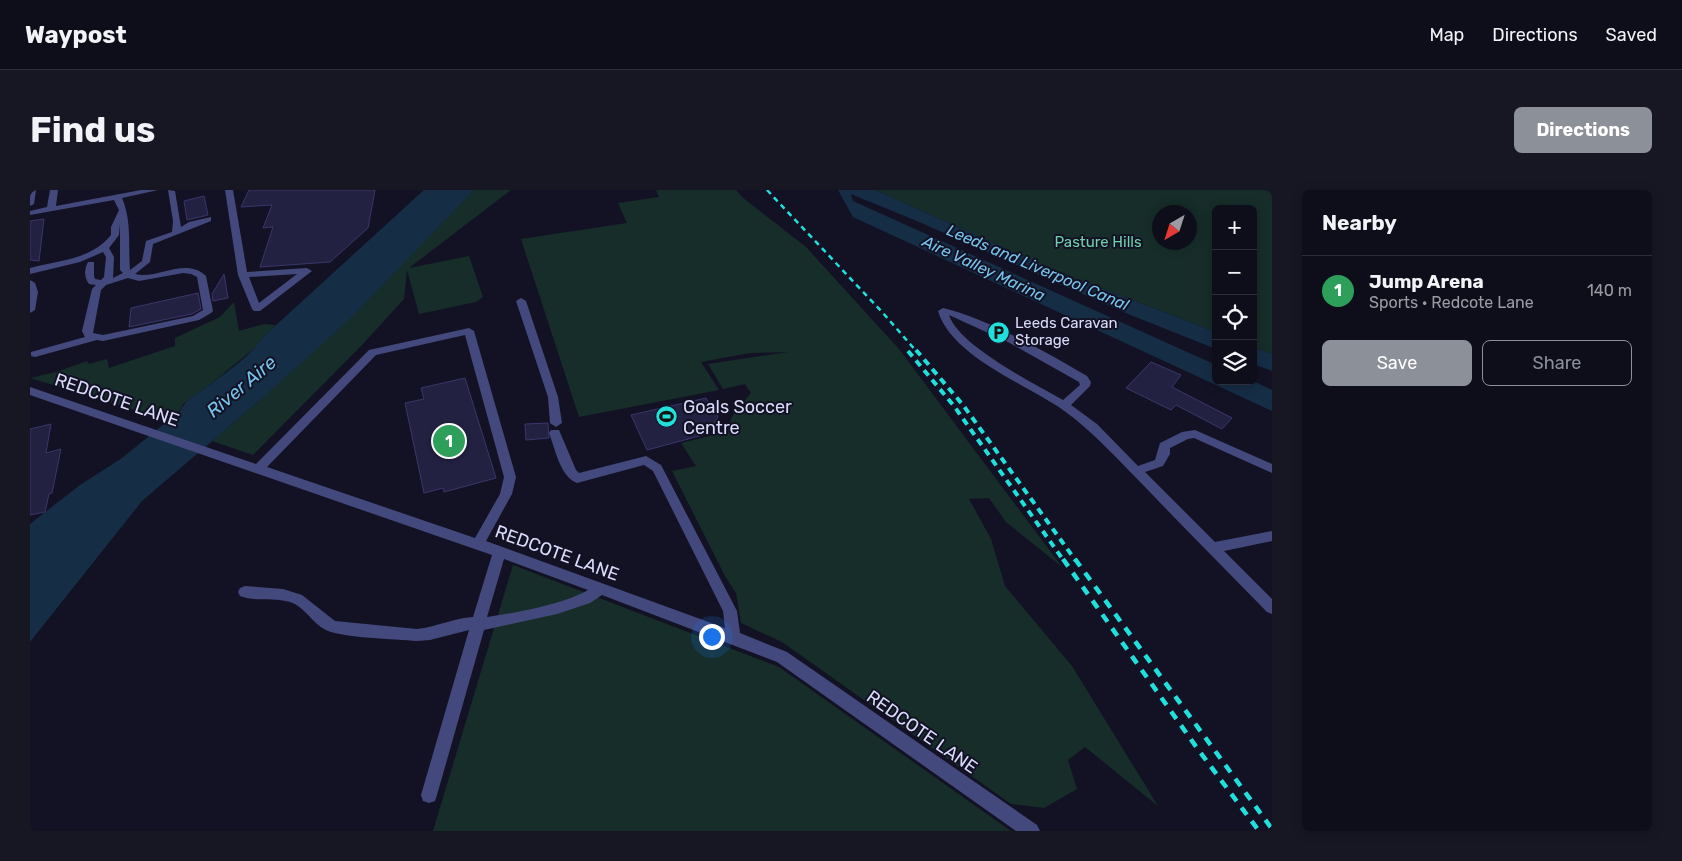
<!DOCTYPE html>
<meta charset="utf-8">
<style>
body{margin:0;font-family:Rubik,sans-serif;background:#171724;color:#f1f3f6}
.controls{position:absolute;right:15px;top:15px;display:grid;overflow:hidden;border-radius:8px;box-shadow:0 2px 12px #0003}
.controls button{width:45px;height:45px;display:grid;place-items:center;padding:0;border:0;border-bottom:1px solid #2e2e3a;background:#0e0e1b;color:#f1f3f6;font:25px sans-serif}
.compass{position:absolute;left:1122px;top:15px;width:45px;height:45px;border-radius:50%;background:#0e0e1b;box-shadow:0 2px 12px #0003;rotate:219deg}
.you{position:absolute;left:681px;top:446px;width:18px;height:18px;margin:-12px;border:4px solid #fff;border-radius:50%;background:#1a73e8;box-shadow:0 0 0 8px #1a73e833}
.badge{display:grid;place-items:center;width:32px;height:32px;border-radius:50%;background:#8c9099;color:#fff;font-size:16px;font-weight:700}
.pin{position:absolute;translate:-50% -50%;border:2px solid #fff;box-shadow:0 1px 5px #0006}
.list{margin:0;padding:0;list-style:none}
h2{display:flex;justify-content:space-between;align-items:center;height:65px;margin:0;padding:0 20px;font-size:21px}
h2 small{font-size:16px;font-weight:400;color:#9b9ca3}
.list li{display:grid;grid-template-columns:32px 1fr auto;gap:15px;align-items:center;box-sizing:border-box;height:70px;padding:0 20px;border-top:1px solid #2e2e3a}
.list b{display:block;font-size:19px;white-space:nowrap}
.list p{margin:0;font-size:16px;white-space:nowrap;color:#9b9ca3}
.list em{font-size:16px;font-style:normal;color:#9b9ca3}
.actions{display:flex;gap:10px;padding:15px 20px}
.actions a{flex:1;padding:11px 0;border:1px solid #8c9099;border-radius:8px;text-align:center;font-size:18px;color:#8c9099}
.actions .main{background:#8c9099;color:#fff}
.icon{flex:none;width:28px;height:28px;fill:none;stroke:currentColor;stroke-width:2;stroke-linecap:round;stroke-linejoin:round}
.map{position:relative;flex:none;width:1242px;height:641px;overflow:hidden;border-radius:8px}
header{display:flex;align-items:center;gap:30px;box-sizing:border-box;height:70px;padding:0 25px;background:#0e0e1b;border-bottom:1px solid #2e2e3a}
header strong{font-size:24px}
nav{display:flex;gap:28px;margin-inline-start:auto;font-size:18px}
.intro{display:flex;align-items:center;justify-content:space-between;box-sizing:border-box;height:120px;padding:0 30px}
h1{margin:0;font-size:35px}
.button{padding:12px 22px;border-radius:8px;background:#8c9099;color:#fff;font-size:18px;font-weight:700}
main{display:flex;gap:30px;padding:0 30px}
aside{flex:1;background:#0e0e1b;border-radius:8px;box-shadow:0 2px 12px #0003}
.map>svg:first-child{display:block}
.green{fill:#162d29;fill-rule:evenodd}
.water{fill:#152d45}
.building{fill:#232142;stroke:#3a366b}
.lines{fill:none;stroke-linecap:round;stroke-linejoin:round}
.minor{fill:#44497d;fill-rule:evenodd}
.rail-far2{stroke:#21e0db;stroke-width:2.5;stroke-dasharray:5.5 4.5;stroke-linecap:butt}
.rail-far1{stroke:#21e0db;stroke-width:4;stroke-dasharray:7 5.5;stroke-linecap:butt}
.rail{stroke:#21e0db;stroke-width:4.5;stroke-dasharray:9 8;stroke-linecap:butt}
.labels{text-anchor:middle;stroke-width:4;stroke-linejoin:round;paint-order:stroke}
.far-park-label{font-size:15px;fill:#70d0ac;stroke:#131224}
.far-poi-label{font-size:15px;fill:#dadbfa;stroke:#131224;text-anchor:start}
.far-water-label{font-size:16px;font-style:italic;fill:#76c4ec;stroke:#131224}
.street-label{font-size:18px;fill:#dadbfa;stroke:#131224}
.poi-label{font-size:18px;fill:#dadbfa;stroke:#131224;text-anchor:start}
.water-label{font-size:19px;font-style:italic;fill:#76c4ec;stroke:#131224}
</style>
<header>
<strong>Waypost</strong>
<nav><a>Map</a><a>Directions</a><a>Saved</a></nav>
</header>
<div class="intro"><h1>Find us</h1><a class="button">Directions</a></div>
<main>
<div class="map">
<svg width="1242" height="641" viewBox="0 0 1242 641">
<rect width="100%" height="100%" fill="#131224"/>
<!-- green -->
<g class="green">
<path d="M 444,0 L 481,0 L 379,78 L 439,66 L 453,107 L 446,112 L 389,124 L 377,80 L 374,109 L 332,155 L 223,265 L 182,251 L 229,211 Z"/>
<path d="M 626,0 L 706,0 L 712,7 L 776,57 L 869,159 L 1032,377 L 976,332 L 959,308 L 939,309 L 961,349 L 975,396 L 1042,476 L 1128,616 L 1055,557 L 1038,570 L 1047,599 L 1014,618 L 981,614 L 752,452 L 711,433 L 706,403 L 695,386 L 642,281 L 666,276 L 651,253 L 695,242 L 704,223 L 721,203 L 715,194 L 693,199 L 678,174 L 758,162 L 720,163 L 671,172 L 689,200 L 549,227 L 491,49 L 597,33 L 588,13 L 629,7 Z"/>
<path d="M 845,0 L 1242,0 L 1242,164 L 1223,157 L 1223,19 L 1186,19 L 1186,142 L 1032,83 ZM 1130,22 L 1160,22 L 1160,52 L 1130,52 Z"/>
<path d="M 204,112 L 209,141 L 234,134 L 246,135 L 233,147 L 226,157 L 177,197 L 153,214 L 151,219 L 138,230 L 0,188 L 26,182 L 57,171 L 59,174 L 77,169 L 79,178 L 145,156 L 145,148 L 190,127 Z"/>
<path d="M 483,375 L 749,477 L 981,641 L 403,641 Z"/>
</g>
<!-- water -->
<g class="water">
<path d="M 394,0 L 444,0 L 320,129 L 229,211 L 112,311 L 0,452 L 0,334 L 50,295 L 92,268 L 151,220 C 155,209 168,204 177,197 C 196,182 220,167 233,147 Z"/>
<path d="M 808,0 L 845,0 L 1032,83 L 1186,142 L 1186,159 L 1098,124 L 889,32 L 821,4 L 823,11 L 1186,175 L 1186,191 L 1223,191 L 1242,200 L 1242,221 L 823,27 Z"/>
<path d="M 1223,157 L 1242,164 L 1242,181 L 1223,174 Z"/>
</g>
<!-- building -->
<g class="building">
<path d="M 219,0 L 345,0 L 338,38 L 300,72 L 230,77 L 243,37 L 233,38 L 242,15 L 211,17 Z"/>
<path d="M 174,6 L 178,25 L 157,30 L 154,11 Z"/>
<path d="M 14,29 L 9,71 L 0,70 L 0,31 Z"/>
<path d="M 194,84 L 198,108 L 183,111 L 182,104 Z"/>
<path d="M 168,103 L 171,119 L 162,124 L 99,137 L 101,118 Z"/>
<path d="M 1121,172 L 1151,185 L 1142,197 L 1202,228 L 1192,239 L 1146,215 L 1141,220 L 1096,198 Z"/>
<path d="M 435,188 L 466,288 L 414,302 L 413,298 L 394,303 L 375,213 L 394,209 L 391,198 Z"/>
<path d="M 676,208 L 688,226 L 685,233 L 669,237 L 673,245 L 617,260 L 601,225 Z"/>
<path d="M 518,233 L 519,248 L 496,250 L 495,234 Z"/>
<path d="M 21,234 L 16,263 L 31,259 L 22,303 L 19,304 L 15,322 L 0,325 L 0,239 Z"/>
</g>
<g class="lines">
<!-- minor -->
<g class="minor">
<path d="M 0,0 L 6,0 L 4,14 L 0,16 Z"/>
<path d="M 20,0 L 28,0 L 26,16 L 111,0 L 128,0 L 92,8 C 102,31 98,55 100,80 L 112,71 L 116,51 L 142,42 L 143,31 L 138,0 L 145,1 L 151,37 L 159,32 L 181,27 L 181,31 L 123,54 L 120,72 L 105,84 C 128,90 155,66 176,86 L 183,121 L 181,123 L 169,130 L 73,151 L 67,150 L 5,167 L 1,166 L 1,162 L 55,147 L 52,141 L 62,99 L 66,95 L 59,94 C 54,87 54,80 58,72 L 64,72 L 64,86 L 65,89 L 71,90 L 74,87 L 76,67 L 73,62 L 50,72 L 0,84 L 0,78 C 29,70 61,70 81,45 L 81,37 L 89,20 L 84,10 L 0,25 L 0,21 L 17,17 ZM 90,34 L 90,80 L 93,83 L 83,88 L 84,67 L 79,58 L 89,45 ZM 153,83 L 161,84 L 167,87 L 173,120 L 163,126 L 73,145 L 63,143 L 71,100 L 76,95 L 98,88 L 109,91 Z"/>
<path d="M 195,0 L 203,0 L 217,82 L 277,78 L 282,81 L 230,121 L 224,121 L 222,119 L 208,85 ZM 267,84 L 229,113 L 219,87 Z"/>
<path d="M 0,90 L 5,93 L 8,102 L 5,120 L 0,123 Z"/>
<path d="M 491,108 L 496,111 L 528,207 L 532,233 L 526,237 L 520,233 L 518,207 L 486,111 Z"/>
<path d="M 913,118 C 957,128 1017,163 1057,186 L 1061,192 L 1060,196 L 1041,215 L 1067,234 L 1108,276 L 1125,270 L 1130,253 L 1152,242 L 1165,240 L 1242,274 L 1242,283 L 1164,248 L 1158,249 L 1140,258 L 1140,264 L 1133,276 L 1115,282 L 1185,352 L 1242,341 L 1242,351 L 1194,361 L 1242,409 L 1242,424 L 1237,422 C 1196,380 1156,340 1116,298 C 1089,271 1064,242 1033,220 C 996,194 922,167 908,121 ZM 919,125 L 978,152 L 1049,192 L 1050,195 L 1033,210 C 1005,194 929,156 919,125 Z"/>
<path d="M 439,138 L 444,141 L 486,287 L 482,304 L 456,351 L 695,438 L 693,421 L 623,281 L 614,275 L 547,293 C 530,287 525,258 519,243 L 521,240 L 529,240 L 546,280 L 549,283 L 616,266 L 631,275 L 707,421 L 710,443 L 757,462 L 1007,635 L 1010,641 L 986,641 L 747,472 L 572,405 L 560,413 L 527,424 L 454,440 L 407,605 L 405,611 L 399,613 L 393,611 L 391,605 L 439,440 L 400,450 L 387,451 C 366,449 312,448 296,440 C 282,433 275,417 260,412 C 244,407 226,412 210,406 L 208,402 L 210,398 L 215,396 L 253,399 L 272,405 L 305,431 L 387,439 C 406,437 424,428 443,427 L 462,365 L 0,205 L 0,197 L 226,274 L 339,160 ZM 435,145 L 474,287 L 470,304 L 445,348 L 237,277 L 346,165 ZM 474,369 L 558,400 C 535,414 485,423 457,427 Z"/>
</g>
<!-- rail-far2 -->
<path class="rail-far2" d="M 737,0 L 853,123 L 887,162"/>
<!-- rail-far1 -->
<g class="rail-far1">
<path d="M 886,160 L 933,215 L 1046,371"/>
<path d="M 878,161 L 924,216 L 1034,371"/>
</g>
<!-- rail -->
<g class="rail">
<path d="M 1033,369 L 1167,558 L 1229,641"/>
<path d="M 1045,369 L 1242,639"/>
</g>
</g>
<!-- icons -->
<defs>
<symbol id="parking-disc" viewBox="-11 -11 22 22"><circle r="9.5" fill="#21e0db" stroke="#131224"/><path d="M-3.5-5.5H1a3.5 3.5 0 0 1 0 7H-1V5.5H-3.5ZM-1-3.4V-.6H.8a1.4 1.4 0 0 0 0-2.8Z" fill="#111"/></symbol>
<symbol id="stadium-disc" viewBox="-11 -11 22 22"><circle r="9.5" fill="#21e0db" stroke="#131224"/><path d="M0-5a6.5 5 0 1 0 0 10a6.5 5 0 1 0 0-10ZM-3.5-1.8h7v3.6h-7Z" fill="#111"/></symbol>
</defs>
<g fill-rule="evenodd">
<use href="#parking-disc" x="956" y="130" width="25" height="25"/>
<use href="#stadium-disc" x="624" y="214" width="25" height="25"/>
</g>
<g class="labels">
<!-- far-park labels -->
<g class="far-park-label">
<text x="1068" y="57">Pasture Hills</text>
</g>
<!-- far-poi labels -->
<g class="far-poi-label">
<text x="985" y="138">Leeds Caravan<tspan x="985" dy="17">Storage</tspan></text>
</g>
<!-- far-water labels -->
<g class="far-water-label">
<text transform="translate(1008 77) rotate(23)" y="6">Leeds and Liverpool Canal</text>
<text transform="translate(954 78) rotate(25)" y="6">Aire Valley Marina</text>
</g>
<!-- street labels -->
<g class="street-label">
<text transform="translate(87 210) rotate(19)" y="6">REDCOTE LANE</text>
<text transform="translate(527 363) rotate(20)" y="6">REDCOTE LANE</text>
<text transform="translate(892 542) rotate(35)" y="6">REDCOTE LANE</text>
</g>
<!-- poi labels -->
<g class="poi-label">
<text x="653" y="223">Goals Soccer<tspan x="653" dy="21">Centre</tspan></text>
</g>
<!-- water labels -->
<g class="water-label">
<text transform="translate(211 196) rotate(-40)" y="7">River Aire</text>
</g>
</g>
</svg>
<div class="controls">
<button>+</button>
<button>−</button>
<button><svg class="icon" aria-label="locate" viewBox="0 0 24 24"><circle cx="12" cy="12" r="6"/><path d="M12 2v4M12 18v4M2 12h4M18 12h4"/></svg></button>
<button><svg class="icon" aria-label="layers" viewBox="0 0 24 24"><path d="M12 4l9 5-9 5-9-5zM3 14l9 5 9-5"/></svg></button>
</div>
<svg class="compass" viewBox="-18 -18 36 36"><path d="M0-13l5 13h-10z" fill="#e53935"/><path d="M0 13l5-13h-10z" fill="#9b9ca3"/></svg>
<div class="you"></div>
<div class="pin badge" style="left:419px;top:251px;background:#2e9e5b">1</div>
</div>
<aside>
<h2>Nearby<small></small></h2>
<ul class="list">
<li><span class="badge" style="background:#2e9e5b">1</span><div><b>Jump Arena</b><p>Sports · Redcote Lane</p></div><em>140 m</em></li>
</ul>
<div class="actions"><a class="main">Save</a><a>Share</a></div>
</aside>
</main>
